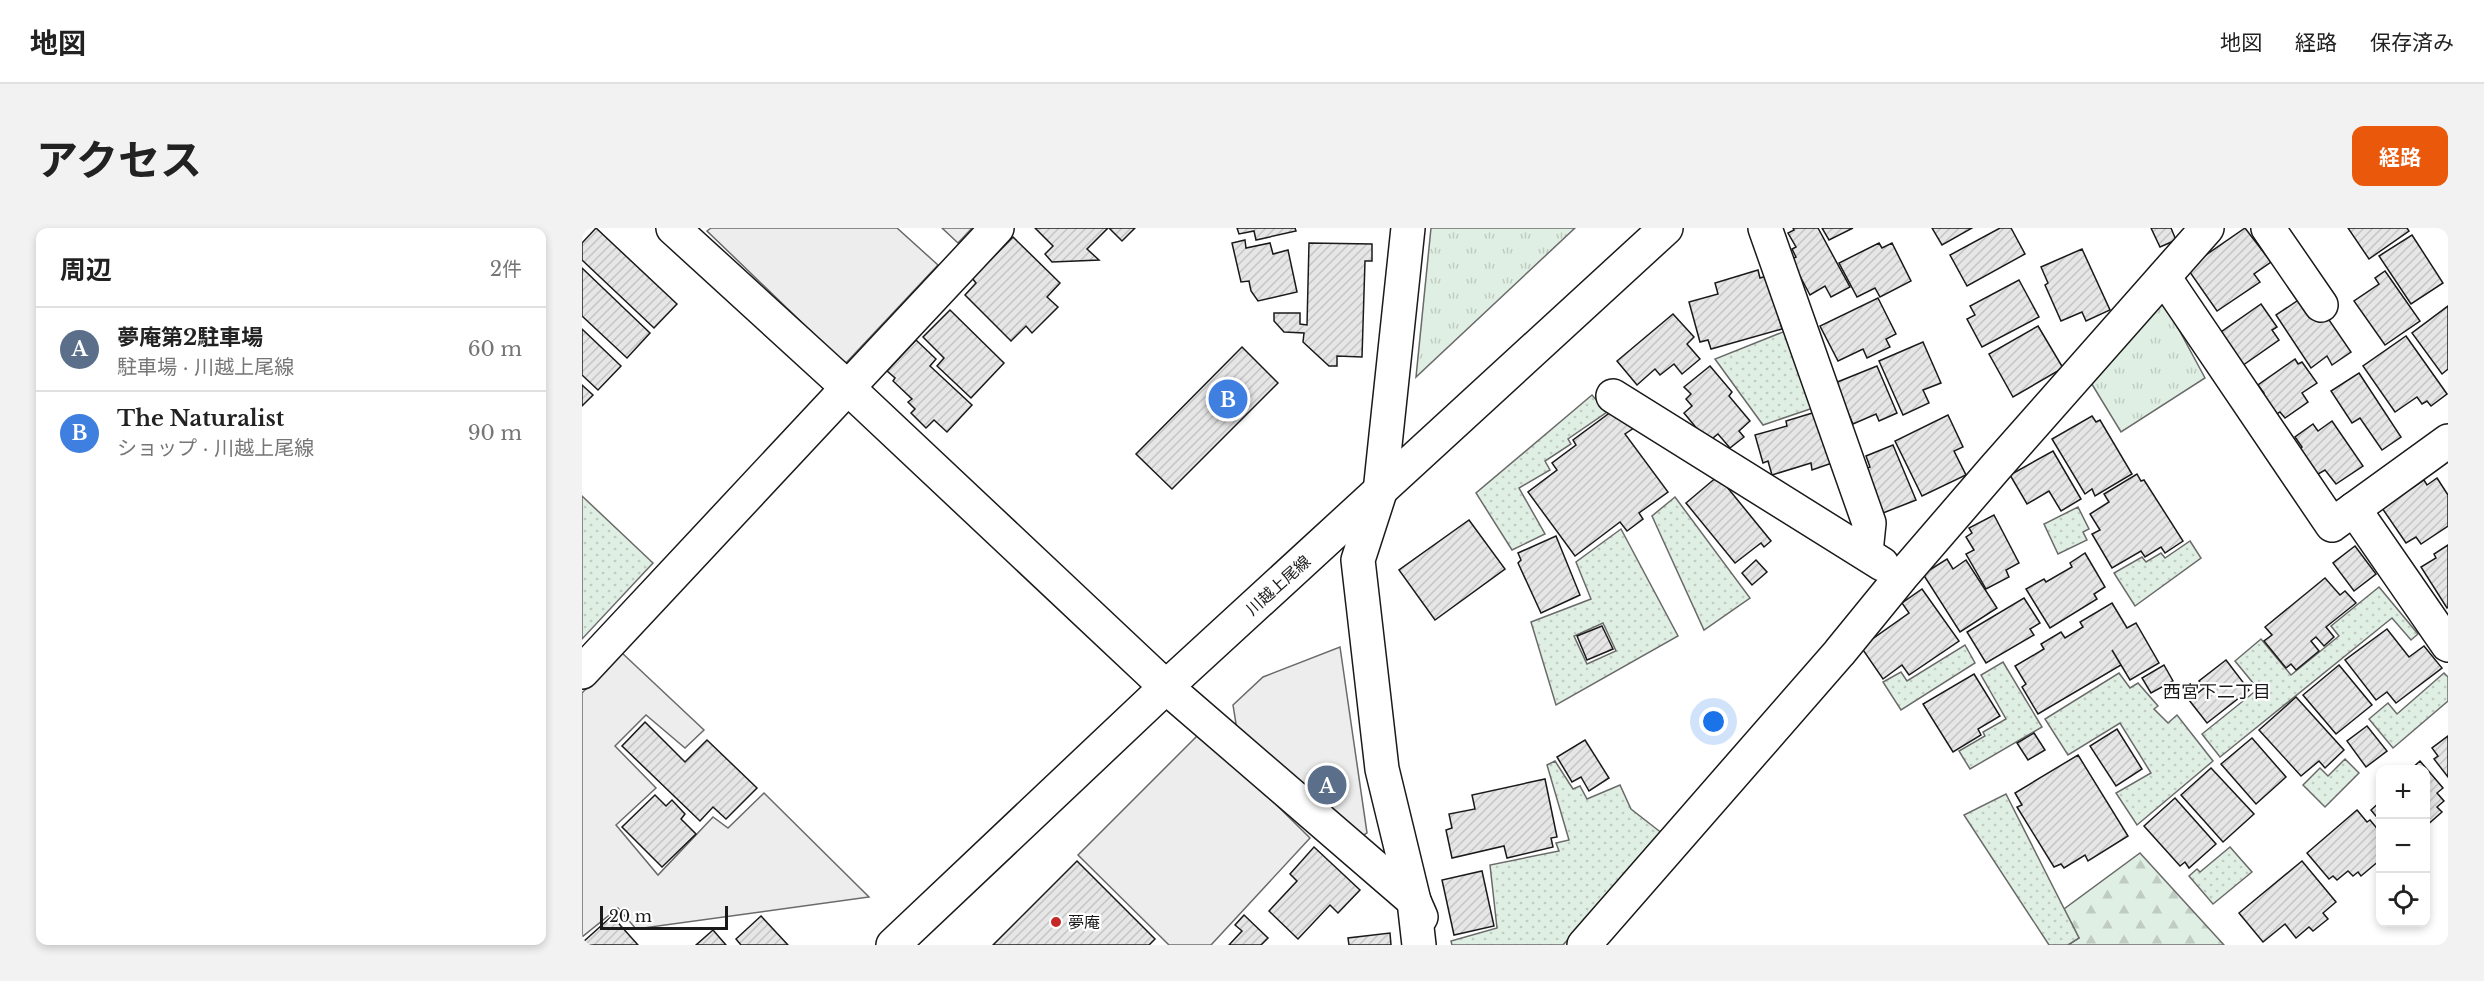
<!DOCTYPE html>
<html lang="ja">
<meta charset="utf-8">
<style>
body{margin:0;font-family:"Libre Baskerville","Noto Sans JP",serif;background:#f2f2f2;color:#222}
.controls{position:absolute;right:18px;bottom:18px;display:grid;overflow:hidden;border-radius:12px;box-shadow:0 3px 9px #0003}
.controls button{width:54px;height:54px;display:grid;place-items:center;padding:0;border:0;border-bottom:2px solid #e0e0e0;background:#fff;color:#222;font:30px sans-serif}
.scale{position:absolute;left:18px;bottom:15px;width:128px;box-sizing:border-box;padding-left:6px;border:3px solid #1a1a1a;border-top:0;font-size:16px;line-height:21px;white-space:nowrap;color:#1a1a1a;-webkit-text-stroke:4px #fff;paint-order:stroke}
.you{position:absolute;left:1132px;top:494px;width:21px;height:21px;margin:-15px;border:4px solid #fff;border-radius:50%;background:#1a73e8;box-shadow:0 0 0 9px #1a73e833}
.badge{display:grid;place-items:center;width:39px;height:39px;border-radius:50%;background:#ea580c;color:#fff;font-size:20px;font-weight:700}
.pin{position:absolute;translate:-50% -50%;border:3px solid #fff;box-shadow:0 2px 6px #0006}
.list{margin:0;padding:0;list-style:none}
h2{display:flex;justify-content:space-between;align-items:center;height:78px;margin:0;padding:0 24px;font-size:26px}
h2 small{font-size:20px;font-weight:400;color:#767676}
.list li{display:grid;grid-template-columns:39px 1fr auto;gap:18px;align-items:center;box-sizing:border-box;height:84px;padding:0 24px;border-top:2px solid #e0e0e0}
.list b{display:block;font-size:22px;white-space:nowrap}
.list p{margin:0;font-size:20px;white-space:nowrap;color:#767676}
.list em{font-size:20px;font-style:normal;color:#767676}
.icon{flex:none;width:33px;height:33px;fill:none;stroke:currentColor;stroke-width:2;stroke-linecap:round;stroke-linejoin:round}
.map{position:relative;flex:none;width:1866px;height:717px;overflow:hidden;border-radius:12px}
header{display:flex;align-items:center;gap:36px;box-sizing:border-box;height:84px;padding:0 30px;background:#fff;border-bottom:2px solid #e0e0e0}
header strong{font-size:28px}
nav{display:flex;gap:33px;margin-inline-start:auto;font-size:21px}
.intro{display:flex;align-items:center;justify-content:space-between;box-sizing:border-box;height:144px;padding:0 36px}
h1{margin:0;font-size:42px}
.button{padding:15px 27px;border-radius:12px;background:#ea580c;color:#fff;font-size:21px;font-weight:700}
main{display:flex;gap:36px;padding:0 36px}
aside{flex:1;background:#fff;border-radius:12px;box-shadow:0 3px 9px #0003}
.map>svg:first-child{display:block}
.grass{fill:url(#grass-tufts);stroke:#6a6a6a;stroke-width:1.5}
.forest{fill:url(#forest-firs);stroke:#6a6a6a;stroke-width:1.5}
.garden{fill:url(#garden-dots);stroke:#6a6a6a;stroke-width:1.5;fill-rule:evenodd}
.parking{fill:#ededed;stroke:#6a6a6a;stroke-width:1.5}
.building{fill:url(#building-hatch);stroke:#1a1a1a;stroke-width:1.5}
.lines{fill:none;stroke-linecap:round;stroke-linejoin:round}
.minor-casing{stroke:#1a1a1a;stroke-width:36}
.tertiary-casing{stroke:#1a1a1a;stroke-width:36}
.primary-casing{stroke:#1a1a1a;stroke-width:36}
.minor{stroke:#fff;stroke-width:33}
.tertiary{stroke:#fff;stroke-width:33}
.primary{stroke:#fff;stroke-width:33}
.poi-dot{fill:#c62828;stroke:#fff;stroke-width:2}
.labels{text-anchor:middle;stroke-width:4.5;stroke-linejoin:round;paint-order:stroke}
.street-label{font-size:16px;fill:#1a1a1a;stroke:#fff}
.poi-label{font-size:16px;fill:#1a1a1a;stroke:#fff;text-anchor:start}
.neighbourhood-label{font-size:18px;fill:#1a1a1a;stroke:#fff}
</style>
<header>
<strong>地図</strong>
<nav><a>地図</a><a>経路</a><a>保存済み</a></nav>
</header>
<div class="intro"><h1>アクセス</h1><a class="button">経路</a></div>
<main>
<aside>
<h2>周辺<small>2件</small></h2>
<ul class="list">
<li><span class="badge" style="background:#5c6f8a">A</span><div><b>夢庵第2駐車場</b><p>駐車場 · 川越上尾線</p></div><em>60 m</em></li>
<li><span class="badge" style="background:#3f7fe0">B</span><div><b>The Naturalist</b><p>ショップ · 川越上尾線</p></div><em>90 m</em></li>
</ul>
</aside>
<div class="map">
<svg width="1866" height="717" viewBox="0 0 1866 717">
<defs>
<pattern id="grass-tufts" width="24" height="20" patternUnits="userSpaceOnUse" patternTransform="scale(1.5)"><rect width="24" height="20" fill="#e0efe3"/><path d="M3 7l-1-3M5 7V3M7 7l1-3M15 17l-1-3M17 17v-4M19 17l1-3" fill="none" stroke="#c0ccc2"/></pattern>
<pattern id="forest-firs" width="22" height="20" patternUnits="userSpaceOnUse" patternTransform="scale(1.5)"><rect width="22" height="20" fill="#e0efe3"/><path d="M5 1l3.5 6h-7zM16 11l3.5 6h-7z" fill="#c0ccc2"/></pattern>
<pattern id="garden-dots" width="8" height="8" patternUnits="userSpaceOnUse" patternTransform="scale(1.5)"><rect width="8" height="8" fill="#e0efe3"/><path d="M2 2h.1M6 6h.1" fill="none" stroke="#c0ccc2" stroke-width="1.8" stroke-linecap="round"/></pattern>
<pattern id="building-hatch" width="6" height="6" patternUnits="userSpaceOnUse" patternTransform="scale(1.5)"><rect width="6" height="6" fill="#e6e6e6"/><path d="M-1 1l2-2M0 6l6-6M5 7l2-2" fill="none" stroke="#c5c5c5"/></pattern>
</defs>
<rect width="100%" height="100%" fill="#fff"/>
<!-- grass -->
<g class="grass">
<path d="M 849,0 L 993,0 L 834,149 Z"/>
<path d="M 1582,74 L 1623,150 L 1539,204 L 1508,153 Z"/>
</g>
<!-- forest -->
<path class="forest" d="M 1558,625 L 1642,717 L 1486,717 L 1497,710 L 1482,681 Z"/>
<!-- garden -->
<g class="garden">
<path d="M 1206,102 L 1234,179 L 1181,197 L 1133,131 Z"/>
<path d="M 1010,167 L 1025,184 L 986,211 L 989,216 L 963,233 L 968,242 L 937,260 L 963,306 L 930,322 L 894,265 Z"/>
<path d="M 0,268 L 71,335 L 0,411 Z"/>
<path d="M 1093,269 L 1168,370 L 1122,402 L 1070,288 Z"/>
<path d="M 1496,279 L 1507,301 L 1501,304 L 1505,312 L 1476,326 L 1462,296 Z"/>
<path d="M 1039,301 L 1096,408 L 974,477 L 949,394 L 1009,371 L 994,334 ZM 1021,395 L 1034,423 L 1005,436 L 992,408 Z"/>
<path d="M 1608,313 L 1619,330 L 1553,378 L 1532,345 L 1560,329 L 1564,334 L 1579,325 L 1583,330 Z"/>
<path d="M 1797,359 L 1836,406 L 1829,412 L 1810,390 L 1638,529 L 1620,506 L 1676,461 L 1653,433 L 1679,411 L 1709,447 L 1757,408 L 1749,398 Z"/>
<path d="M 1383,417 L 1393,435 L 1319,482 L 1301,454 L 1319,444 L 1325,453 Z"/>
<path d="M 1421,434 L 1460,499 L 1388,541 L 1377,523 L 1403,508 L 1401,504 L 1424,491 L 1399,447 Z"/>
<path d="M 1537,445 L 1548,460 L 1556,455 L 1576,478 L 1572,481 L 1586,495 L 1595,487 L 1631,533 L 1555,597 L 1534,565 L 1569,545 L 1538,495 L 1486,527 L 1463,491 Z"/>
<path d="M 1862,445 L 1866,449 L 1866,473 L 1811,520 L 1787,491 L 1806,475 L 1815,486 Z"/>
<path d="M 1763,531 L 1777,545 L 1743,579 L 1721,557 L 1738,540 L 1746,548 Z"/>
<path d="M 973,533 L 991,561 L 998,558 L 1005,571 L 1038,557 L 1049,581 L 1081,606 L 981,717 L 870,717 L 869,713 L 915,700 L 908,637 L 977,623 L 974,615 L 987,612 L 965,537 Z"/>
<path d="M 1424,566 L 1497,710 L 1486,717 L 1467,717 L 1382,587 Z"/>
<path d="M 1648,619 L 1670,644 L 1631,676 L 1607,648 L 1615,641 L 1618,644 Z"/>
</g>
<!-- parking -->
<g class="parking">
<path d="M 129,0 L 315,0 L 356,37 L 263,136 L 125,3 Z"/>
<path d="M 360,0 L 390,0 L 376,15 Z"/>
<path d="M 758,419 L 785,605 L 774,612 L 656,508 L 651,477 L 681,449 Z"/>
<path d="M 39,424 L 122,502 L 103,520 L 64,487 L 33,518 L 74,560 L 34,597 L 76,647 L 131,589 L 146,600 L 182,565 L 287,669 L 54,701 L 36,680 L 0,709 L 0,465 Z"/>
<path d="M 620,503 L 728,610 L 629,717 L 587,717 L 496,627 Z"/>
</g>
<!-- building -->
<g class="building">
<path d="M 14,0 L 95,76 L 72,100 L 0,32 L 0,15 Z"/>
<path d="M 453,0 L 526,0 L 505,21 L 517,32 L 470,34 L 463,26 L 471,18 Z"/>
<path d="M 527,0 L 553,0 L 540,13 Z"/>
<path d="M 655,0 L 713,0 L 714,3 L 674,12 L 672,3 L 657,6 Z"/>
<path d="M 1211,0 L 1236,0 L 1268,59 L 1249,69 L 1243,58 L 1228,67 L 1209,31 L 1214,29 L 1210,21 L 1214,19 L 1206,5 L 1212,2 Z"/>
<path d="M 1240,0 L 1271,0 L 1247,12 Z"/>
<path d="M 1350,0 L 1390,0 L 1360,17 Z"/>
<path d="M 1418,0 L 1429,0 L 1443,26 L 1385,58 L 1368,27 Z"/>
<path d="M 1569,0 L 1589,0 L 1594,12 L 1578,19 Z"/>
<path d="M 1663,0 L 1689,34 L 1672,46 L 1678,54 L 1635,83 L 1605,40 Z"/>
<path d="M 1766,0 L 1825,0 L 1827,3 L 1787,31 Z"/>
<path d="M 1830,7 L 1861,55 L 1829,76 L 1797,28 Z"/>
<path d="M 431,9 L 478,55 L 465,69 L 476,79 L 450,105 L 444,98 L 429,113 L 383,67 L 394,55 L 390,50 Z"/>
<path d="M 663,12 L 664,20 L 688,15 L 691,26 L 706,22 L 715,64 L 676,73 L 669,63 L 667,53 L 659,54 L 650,15 Z"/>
<path d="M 727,15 L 790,16 L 790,33 L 783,33 L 780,129 L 755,128 L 755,138 L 747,138 L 721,114 L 722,105 L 702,104 L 692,93 L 692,85 L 718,85 L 718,96 L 725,97 Z"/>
<path d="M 1297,15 L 1300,20 L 1310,15 L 1329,53 L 1298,69 L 1293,60 L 1275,69 L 1257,35 Z"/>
<path d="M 1500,21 L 1528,82 L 1504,93 L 1500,84 L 1479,93 L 1463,57 L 1466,55 L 1459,39 Z"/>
<path d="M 0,40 L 68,105 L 45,130 L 0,88 Z"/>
<path d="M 1176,42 L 1178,50 L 1185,48 L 1200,101 L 1129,121 L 1126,112 L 1118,114 L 1107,74 L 1136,66 L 1133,55 Z"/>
<path d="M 1803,43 L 1838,93 L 1803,117 L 1772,73 L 1797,56 L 1793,50 Z"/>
<path d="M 1437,52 L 1457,89 L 1400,119 L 1385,91 L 1393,87 L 1388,78 Z"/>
<path d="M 1296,70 L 1314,106 L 1304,111 L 1308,119 L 1285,130 L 1281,121 L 1256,133 L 1238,98 Z"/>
<path d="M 1718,71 L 1734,93 L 1743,86 L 1769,124 L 1750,137 L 1745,128 L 1729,140 L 1694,87 Z"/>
<path d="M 1679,76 L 1695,99 L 1690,102 L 1697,112 L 1657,140 L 1640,115 L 1645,112 L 1639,104 Z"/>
<path d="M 1866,78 L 1866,141 L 1860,146 L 1830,105 Z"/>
<path d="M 368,82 L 422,135 L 389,170 L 355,138 L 362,130 L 341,109 Z"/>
<path d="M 1091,86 L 1112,109 L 1105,116 L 1118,131 L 1100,146 L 1092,136 L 1078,147 L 1073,141 L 1055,157 L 1035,133 Z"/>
<path d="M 1456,98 L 1481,140 L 1431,169 L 1407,126 Z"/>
<path d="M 0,101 L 39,138 L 16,162 L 0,147 Z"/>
<path d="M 1824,108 L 1865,166 L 1849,178 L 1845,173 L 1840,176 L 1835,169 L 1813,184 L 1781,138 Z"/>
<path d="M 334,112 L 354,131 L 348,138 L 390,177 L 365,204 L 352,192 L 344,200 L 329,185 L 333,181 L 326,174 L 330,171 L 311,153 L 313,150 L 305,143 Z"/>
<path d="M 1341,114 L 1359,155 L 1341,162 L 1347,175 L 1321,187 L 1297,133 Z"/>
<path d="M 660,119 L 696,155 L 590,261 L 554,226 Z"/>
<path d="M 1713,131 L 1716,136 L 1720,134 L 1735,155 L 1720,165 L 1726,174 L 1703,190 L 1698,184 L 1692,188 L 1678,168 L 1682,165 L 1676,157 Z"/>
<path d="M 1128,138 L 1150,164 L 1147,168 L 1168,193 L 1157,203 L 1162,209 L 1148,220 L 1136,206 L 1126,214 L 1102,185 L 1110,178 L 1104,171 L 1109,166 L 1102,159 Z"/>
<path d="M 1295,138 L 1315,185 L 1297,193 L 1294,186 L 1271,196 L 1253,155 Z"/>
<path d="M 1777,145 L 1819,209 L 1800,222 L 1778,190 L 1770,195 L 1749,163 Z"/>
<path d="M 0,157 L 11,167 L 0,178 Z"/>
<path d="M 1033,181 L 1052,200 L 1043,206 L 1086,264 L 1057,285 L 1061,291 L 1045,303 L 1038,294 L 993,328 L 946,264 L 975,242 L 970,235 L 994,217 L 991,212 Z"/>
<path d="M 1237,183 L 1250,235 L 1230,242 L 1229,235 L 1190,247 L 1186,233 L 1181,235 L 1173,207 L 1205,198 L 1204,193 Z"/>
<path d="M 1366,187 L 1381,219 L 1372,223 L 1384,247 L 1340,268 L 1313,213 Z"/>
<path d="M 1510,188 L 1514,194 L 1518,192 L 1550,246 L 1513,268 L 1510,261 L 1503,266 L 1470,211 Z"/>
<path d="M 1750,193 L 1781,238 L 1754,256 L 1743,242 L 1731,249 L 1714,223 L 1720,219 L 1713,209 L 1731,196 L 1736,203 Z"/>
<path d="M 1311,217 L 1334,272 L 1301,285 L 1283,241 L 1288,239 L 1284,228 Z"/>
<path d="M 1471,223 L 1499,271 L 1479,283 L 1467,263 L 1445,276 L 1428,247 Z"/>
<path d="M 1555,246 L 1559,253 L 1562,252 L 1601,313 L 1583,325 L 1579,319 L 1563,329 L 1559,323 L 1530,340 L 1510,306 L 1518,302 L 1508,286 L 1527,274 L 1522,266 Z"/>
<path d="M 1136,248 L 1189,313 L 1182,319 L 1179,315 L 1153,335 L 1104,275 Z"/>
<path d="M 1855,250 L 1866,267 L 1866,298 L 1839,316 L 1834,309 L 1824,315 L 1798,277 L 1828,257 L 1830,260 L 1842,252 L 1845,257 Z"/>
<path d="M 1412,287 L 1437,335 L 1424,342 L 1427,349 L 1404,361 L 1384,326 L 1392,322 L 1384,309 L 1390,305 L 1387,300 Z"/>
<path d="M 887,292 L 923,341 L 853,392 L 817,342 Z"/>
<path d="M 974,308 L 998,367 L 959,385 L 936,335 L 939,332 L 936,325 Z"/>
<path d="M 1866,317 L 1866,379 L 1865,380 L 1839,339 L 1854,330 L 1852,326 Z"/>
<path d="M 1773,318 L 1794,346 L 1772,363 L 1751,335 Z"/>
<path d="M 1503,325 L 1523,359 L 1512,366 L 1515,371 L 1468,400 L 1444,361 L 1462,351 L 1464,354 L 1490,339 L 1488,335 Z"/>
<path d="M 1365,331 L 1371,341 L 1384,332 L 1415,380 L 1378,404 L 1341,346 Z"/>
<path d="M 1174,332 L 1185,344 L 1170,357 L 1160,345 Z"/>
<path d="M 1743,350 L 1758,367 L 1763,363 L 1774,375 L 1744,399 L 1752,409 L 1742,418 L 1734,409 L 1729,413 L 1737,423 L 1714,442 L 1709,436 L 1704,440 L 1682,413 L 1690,407 L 1683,399 Z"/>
<path d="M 1340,361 L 1377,413 L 1327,447 L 1320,437 L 1301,451 L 1279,419 L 1327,385 L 1320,375 Z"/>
<path d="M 1442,370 L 1458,395 L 1448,401 L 1452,407 L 1404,435 L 1385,404 Z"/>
<path d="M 1530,375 L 1545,400 L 1554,395 L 1577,435 L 1548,452 L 1530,422 L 1539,437 L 1456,486 L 1440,459 L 1444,456 L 1433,438 L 1462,421 L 1459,416 L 1479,404 L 1483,410 L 1501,399 L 1498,394 Z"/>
<path d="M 1020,398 L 1031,421 L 1005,432 L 995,408 Z"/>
<path d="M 1805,401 L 1827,429 L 1842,418 L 1860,440 L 1814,475 L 1805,464 L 1794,472 L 1763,432 Z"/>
<path d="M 1644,432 L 1667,462 L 1625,495 L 1607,472 L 1622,460 L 1617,453 Z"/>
<path d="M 1582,437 L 1591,453 L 1569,465 L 1560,450 Z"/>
<path d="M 1757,437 L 1790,477 L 1754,506 L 1721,467 Z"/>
<path d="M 1392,446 L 1418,488 L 1396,501 L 1399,507 L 1371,524 L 1341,476 Z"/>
<path d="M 1714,469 L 1762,522 L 1743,540 L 1737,533 L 1719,548 L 1677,502 Z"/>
<path d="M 63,494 L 103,534 L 125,512 L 175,560 L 144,591 L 131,579 L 118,593 L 40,518 Z"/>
<path d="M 1785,498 L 1805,523 L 1784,539 L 1765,513 Z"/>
<path d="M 1535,501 L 1560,541 L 1534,558 L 1508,518 Z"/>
<path d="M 1452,505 L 1463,522 L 1446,532 L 1435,515 Z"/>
<path d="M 1866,508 L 1866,549 L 1852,531 L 1856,528 L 1850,520 Z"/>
<path d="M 1670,510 L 1704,549 L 1674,576 L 1639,536 Z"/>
<path d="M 1003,512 L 1027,550 L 1007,563 L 999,549 L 990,554 L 975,529 Z"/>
<path d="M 1496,527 L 1546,608 L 1506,633 L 1503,627 L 1482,640 L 1479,636 L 1472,639 L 1435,579 L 1440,577 L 1433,565 Z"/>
<path d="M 1838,533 L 1861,560 L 1855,565 L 1862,573 L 1855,579 L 1860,584 L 1844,598 L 1844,542 L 1828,542 Z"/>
<path d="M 1629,540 L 1672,586 L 1641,614 L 1599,567 Z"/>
<path d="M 963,551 L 975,609 L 969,610 L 971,619 L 925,630 L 922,618 L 870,630 L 864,602 L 870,600 L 867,586 L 893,581 L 890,567 Z"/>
<path d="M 73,567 L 84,578 L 90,572 L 103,586 L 99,591 L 114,606 L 80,639 L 40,599 Z"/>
<path d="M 1593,570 L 1634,616 L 1607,640 L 1603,634 L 1598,638 L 1562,598 Z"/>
<path d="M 1798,574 L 1798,593 L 1789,582 Z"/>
<path d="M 1775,582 L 1785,594 L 1788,592 L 1798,604 L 1798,632 L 1779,648 L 1776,644 L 1771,648 L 1766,643 L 1755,652 L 1751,648 L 1747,651 L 1725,625 Z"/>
<path d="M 732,619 L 778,662 L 756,685 L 748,677 L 716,711 L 687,683 L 715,653 L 708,646 Z"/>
<path d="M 495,633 L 573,711 L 567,717 L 411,717 Z"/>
<path d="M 1720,633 L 1754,674 L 1741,685 L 1746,691 L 1731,703 L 1727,699 L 1714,710 L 1703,696 L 1681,714 L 1657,685 Z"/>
<path d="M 900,643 L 912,698 L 872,707 L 860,652 Z"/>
<path d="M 662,687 L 686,710 L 679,717 L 647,717 L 660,703 L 653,697 Z"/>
<path d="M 30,688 L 56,717 L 0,717 L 0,715 Z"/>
<path d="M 179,688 L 206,717 L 159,717 L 154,711 Z"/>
<path d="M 131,702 L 144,717 L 114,717 Z"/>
<path d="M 808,705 L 809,717 L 767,717 L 766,710 Z"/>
</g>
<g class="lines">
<defs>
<g id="minor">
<path d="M 91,0 L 265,159 L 584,459 L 832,673 L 839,689"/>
<path d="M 1183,0 L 1287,295 L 1284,324"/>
<path d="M 1686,0 L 1739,77"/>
<path d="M 1582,49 L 1750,297 L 1866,213"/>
<path d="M 1031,168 L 1300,336"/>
<path d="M 1772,281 L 1866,417"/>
<path d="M 0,444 L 415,0"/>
<path d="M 1002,717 L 1257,425 L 1319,349 L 1413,240 L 1625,0"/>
</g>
<path id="tertiary" d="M 826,0 L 798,264 L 776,332 L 800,541 L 832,673 L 837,717"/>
<path id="primary" d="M 311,717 L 584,459 L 1084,0"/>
</defs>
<!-- minor casing -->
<use href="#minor" class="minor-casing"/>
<!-- tertiary casing -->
<use href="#tertiary" class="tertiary-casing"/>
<!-- primary casing -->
<use href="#primary" class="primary-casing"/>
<!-- minor -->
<use href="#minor" class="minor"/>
<!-- tertiary -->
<use href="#tertiary" class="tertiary"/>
<!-- primary -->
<use href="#primary" class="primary"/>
</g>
<!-- markers -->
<circle class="poi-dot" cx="474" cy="694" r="6"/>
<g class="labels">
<!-- street labels -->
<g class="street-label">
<text transform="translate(696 357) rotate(-42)" y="6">川越上尾線</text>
</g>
<!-- poi labels -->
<g class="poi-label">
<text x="486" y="700">夢庵</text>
</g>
<!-- neighbourhood labels -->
<g class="neighbourhood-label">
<text x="1635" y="470">西宮下二丁目</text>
</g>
</g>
</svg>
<div class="controls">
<button>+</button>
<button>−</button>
<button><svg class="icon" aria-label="locate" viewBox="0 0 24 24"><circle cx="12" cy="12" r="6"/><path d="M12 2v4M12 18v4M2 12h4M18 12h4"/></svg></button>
</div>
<div class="scale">20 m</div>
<div class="you"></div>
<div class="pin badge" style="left:745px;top:557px;background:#5c6f8a">A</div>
<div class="pin badge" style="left:646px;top:171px;background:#3f7fe0">B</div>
</div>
</main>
